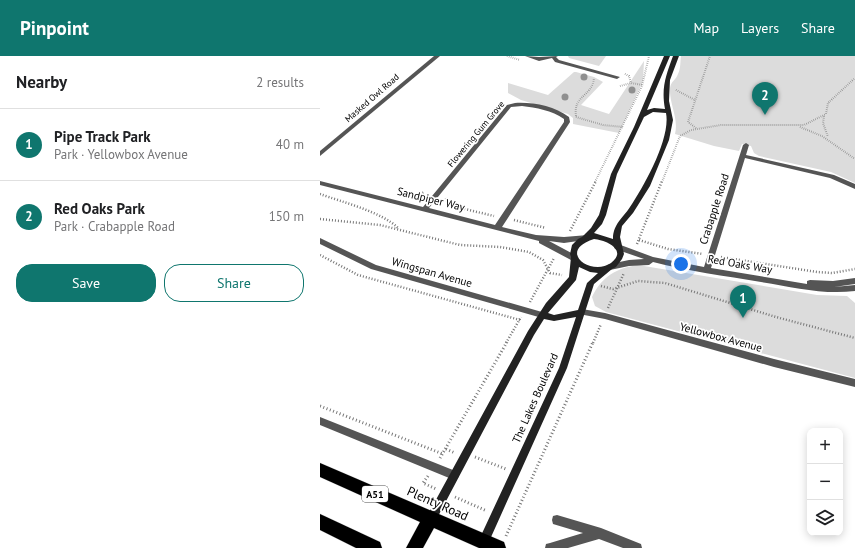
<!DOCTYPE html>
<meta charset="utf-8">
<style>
body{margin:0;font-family:"PT Sans",sans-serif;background:#f6f6f6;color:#202124}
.controls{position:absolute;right:12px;bottom:12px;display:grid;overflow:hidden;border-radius:8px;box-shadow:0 2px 10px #0003}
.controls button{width:36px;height:36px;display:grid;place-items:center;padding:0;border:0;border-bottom:1px solid #e0e0e0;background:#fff;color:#202124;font:20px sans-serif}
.you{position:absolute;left:361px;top:208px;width:14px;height:14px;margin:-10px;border:3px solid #fff;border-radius:50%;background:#1a73e8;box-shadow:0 0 0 6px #1a73e833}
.badge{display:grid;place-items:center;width:26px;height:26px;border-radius:50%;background:#0f766e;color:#fff;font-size:13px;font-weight:700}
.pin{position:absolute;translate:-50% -33px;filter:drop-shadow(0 1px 2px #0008)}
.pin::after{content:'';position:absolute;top:21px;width:14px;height:12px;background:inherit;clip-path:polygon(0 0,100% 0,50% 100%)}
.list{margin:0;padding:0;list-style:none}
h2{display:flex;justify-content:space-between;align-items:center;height:52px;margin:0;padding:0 16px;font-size:17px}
h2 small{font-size:13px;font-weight:400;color:#757577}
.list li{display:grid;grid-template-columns:26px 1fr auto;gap:12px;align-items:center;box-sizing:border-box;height:72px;padding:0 16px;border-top:1px solid #e0e0e0}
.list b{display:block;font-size:15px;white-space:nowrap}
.list p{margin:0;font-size:13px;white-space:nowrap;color:#757577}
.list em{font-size:13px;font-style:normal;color:#757577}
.actions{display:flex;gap:8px;padding:12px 16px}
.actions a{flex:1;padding:9px 0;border:1px solid #0f766e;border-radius:16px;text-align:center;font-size:14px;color:#0f766e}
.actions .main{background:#0f766e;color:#fff}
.icon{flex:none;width:22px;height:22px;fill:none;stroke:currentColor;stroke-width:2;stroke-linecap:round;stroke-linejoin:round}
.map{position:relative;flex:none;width:535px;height:492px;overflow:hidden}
header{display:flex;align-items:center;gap:24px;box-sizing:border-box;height:56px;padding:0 20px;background:#0f766e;color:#fff}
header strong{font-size:19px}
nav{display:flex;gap:22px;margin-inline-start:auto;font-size:14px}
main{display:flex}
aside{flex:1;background:#fff}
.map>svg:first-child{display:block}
.green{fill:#dcdcdc}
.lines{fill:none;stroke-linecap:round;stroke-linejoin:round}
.highway-casing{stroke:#dbdbdb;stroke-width:1}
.path-far2{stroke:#777;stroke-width:2;stroke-dasharray:0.5 1.5;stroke-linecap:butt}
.path-far1{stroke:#777;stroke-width:2.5;stroke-dasharray:1 2;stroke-linecap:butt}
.path{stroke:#777;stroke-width:3;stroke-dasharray:1 2.5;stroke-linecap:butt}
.street{fill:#555;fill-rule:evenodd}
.secondary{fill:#222;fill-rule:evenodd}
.highway{fill:#000;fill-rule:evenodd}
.tree{fill:#8f8f8f}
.labels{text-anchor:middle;stroke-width:3.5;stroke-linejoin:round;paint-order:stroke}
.far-street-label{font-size:9px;fill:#000;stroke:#fff}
.shield{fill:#fff;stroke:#4c4c4c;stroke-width:1}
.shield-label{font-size:10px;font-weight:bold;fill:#000}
.street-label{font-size:11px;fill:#000;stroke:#fff}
.near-street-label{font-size:13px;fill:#000;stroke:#fff}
</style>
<header>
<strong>Pinpoint</strong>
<nav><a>Map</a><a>Layers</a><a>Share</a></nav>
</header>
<main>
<aside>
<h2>Nearby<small>2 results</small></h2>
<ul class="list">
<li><span class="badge">1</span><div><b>Pipe Track Park</b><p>Park · Yellowbox Avenue</p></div><em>40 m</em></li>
<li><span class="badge">2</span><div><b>Red Oaks Park</b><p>Park · Crabapple Road</p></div><em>150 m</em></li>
</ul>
<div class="actions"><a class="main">Save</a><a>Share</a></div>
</aside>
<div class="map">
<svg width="535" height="492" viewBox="0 0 535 492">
<rect width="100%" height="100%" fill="#fff"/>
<!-- green -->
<g class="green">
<path d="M 248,0 L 286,0 L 279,10 L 249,2 Z"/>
<path d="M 361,0 L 535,0 L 535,127 L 511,116 L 439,100 L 434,97 L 431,90 L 422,88 L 419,95 L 394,90 L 355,78 C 359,62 349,48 350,32 C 351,25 356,24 358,18 C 361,12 360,6 361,0 Z"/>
<path d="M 324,5 L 323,25 L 299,77 L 253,68 L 253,62 L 248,58 L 201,44 L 188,37 L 188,27 L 228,39 L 254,16 L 256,16 L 274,21 L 283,26 L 261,49 L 289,58 Z"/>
<path d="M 318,209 L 497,239 L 527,240 L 535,247 L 535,322 L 335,269 L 286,256 L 275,250 L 272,241 C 282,220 297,212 318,209 Z"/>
</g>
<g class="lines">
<defs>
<g id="highway">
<path d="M 0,407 L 184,486 L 186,492 L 159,492 L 114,472 L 103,492 L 86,492 L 100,466 L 0,421 Z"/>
<path d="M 0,458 L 60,486 L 62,492 L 36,492 L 0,474 Z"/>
</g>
</defs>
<!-- highway casing -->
<use href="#highway" class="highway-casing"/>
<!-- path-far2 -->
<g class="path-far2">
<path d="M 187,0 L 200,4"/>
<path d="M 305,18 L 309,20 L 311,27"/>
<path d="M 300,30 L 311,27 L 323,29"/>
<path d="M 356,34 L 375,44"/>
<path d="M 256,60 C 253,39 272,41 274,22"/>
<path d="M 504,60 L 503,67 L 508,81"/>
<path d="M 256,61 L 283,69 L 303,71"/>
<path d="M 480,71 L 502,80 L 535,103"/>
<path d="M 376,72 L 368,66 L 390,0"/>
<path d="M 275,126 L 322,30 L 329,0"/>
<path d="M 342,126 L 360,80 L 371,74 L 401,69 L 484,69 L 506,58 L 508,47 L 535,22"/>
</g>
<!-- path-far1 -->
<g class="path-far1">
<path d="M 0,138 C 22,146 62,156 78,172"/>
<path d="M 94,140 L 105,136"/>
<path d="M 126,142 L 128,149 L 174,160"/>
<path d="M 0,163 L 60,169 L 140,189 L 180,191 L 209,196 L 223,204 L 230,217 L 242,219"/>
<path d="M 194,164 L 226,172"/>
<path d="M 250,175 L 276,125"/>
<path d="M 319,184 L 348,193 L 383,198"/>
<path d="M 317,188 L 342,125"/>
<path d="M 0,199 L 38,219 L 200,264"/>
<path d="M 401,201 L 497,216 L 512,217 L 535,213"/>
<path d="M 281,230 L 293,233 L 318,225 L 345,227 L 456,261 L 535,282"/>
<path d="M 210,246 L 234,202"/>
<path d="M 288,252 L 304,217"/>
<path d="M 186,287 L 201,261"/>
<path d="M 273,287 L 281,268"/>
</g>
<!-- path -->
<g class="path">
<path d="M 0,350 L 123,398"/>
<path d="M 126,393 L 135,397"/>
<path d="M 155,401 L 186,413"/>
<path d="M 120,402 L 187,286"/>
<path d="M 108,420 L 103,427 L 116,433"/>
<path d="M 135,441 L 167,455"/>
<path d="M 186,480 L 273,286"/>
</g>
<!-- street -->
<g class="street">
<path d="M 114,0 L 120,0 L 0,100 L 0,95 Z"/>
<path d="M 205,0 L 219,1 L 238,0 L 236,1 L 239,4 L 300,21 L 297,23 L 235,6 L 232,2 L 219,5 Z"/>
<path d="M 195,47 C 213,46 234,50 249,61 L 250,66 L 182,171 L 216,179 L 244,181 L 268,179 L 269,181 L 268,183 L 265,184 L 244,187 L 229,185 L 257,200 L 258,202 L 257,204 L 251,204 L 219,187 L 219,185 L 0,129 L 0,125 L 103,151 L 187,49 ZM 202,50 C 216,52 232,54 244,63 L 244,66 L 175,169 L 109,152 L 191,51 Z"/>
<path d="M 426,87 L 429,89 L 426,99 L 514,119 L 535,128 L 535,133 L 510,122 L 425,102 L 391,212 L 487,228 L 487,225 L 490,224 L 513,225 L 535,222 L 535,228 L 514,231 L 535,229 L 535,235 C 503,239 473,231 441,226 C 405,220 368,215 333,206 L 329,209 L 309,210 L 290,214 L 287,213 L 286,211 L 287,209 L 290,208 L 309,204 L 324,203 L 295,193 L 294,191 L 295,189 L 298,188 L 333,201 L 384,211 L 423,89 Z"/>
<path d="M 0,182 L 56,209 L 222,256 L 225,257 L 226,259 L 225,261 L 222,262 L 51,213 L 0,188 Z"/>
<path d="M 262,253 L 285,257 L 454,303 L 535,323 L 535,331 L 454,311 L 285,263 L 259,258 L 258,256 L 259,254 Z"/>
<path d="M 0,361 L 138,416 L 139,419 L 138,422 L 134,424 L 0,369 Z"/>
<path d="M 237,459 L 281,472 L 321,488 L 322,492 L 303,492 L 279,483 L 248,492 L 225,492 L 226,488 L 230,487 L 263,477 L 233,468 L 232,464 L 233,460 Z"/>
</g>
<!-- secondary -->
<path class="secondary" d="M 344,0 L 350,0 L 327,54 L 334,52 L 345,53 C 341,32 346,19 353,0 L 359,0 L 350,24 L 349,45 L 353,64 L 349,84 L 330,130 L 313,157 L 302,170 L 300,181 L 304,198 L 302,203 L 296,211 L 292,213 L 274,228 L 247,312 L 167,490 L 163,491 L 159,490 L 158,486 L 239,312 L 256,261 L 234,265 L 224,263 L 214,279 L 115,466 L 111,467 L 107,466 L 106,462 L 208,275 L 226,247 L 249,221 L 251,201 L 250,198 L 252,189 L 258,183 L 262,181 L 271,172 L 279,159 L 291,118 L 314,71 ZM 333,56 L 346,57 C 351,82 324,130 310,151 C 303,162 293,168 293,183 L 274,177 L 282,168 L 286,159 L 297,118 L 324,61 ZM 274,183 C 286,184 308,194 291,207 C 271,221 236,195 274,183 ZM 259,211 L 270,216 L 278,217 L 267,227 L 258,254 L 234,259 L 228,257 L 256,224 Z"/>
<!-- highway -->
<use href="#highway" class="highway"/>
</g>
<!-- trees -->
<g class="tree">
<circle cx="264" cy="21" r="3.5"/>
<circle cx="312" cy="34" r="3.5"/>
<circle cx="245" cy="41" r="3.5"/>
</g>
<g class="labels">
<!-- far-street labels -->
<g class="far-street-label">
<text transform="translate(52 42) rotate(-41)" y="3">Masked Owl Road</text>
<text transform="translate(156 78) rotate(-50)" y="3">Flowering Gum Grove</text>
</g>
<!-- shield labels -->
<rect class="shield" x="42" y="430" width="26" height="16" rx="3"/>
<g class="shield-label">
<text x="55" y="442">A51</text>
</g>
<!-- street labels -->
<g class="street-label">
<text transform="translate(111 143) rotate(14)" y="4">Sandpiper Way</text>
<text transform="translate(394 153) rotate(-72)" y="4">Crabapple Road</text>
<text transform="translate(420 208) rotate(10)" y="4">Red Oaks Way</text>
<text transform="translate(112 216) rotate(16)" y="4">Wingspan Avenue</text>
<text transform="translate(401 281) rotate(15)" y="4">Yellowbox Avenue</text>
<text transform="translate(215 342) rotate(-66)" y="4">The Lakes Boulevard</text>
</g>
<!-- near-street labels -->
<g class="near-street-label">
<text transform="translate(118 447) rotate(24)" y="5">Plenty Road</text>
</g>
</g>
</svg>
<div class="controls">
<button>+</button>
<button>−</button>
<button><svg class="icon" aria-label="layers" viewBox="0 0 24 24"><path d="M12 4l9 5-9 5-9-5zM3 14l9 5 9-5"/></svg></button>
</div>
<div class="you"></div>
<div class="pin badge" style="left:423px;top:262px">1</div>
<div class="pin badge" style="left:445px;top:59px">2</div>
</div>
</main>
